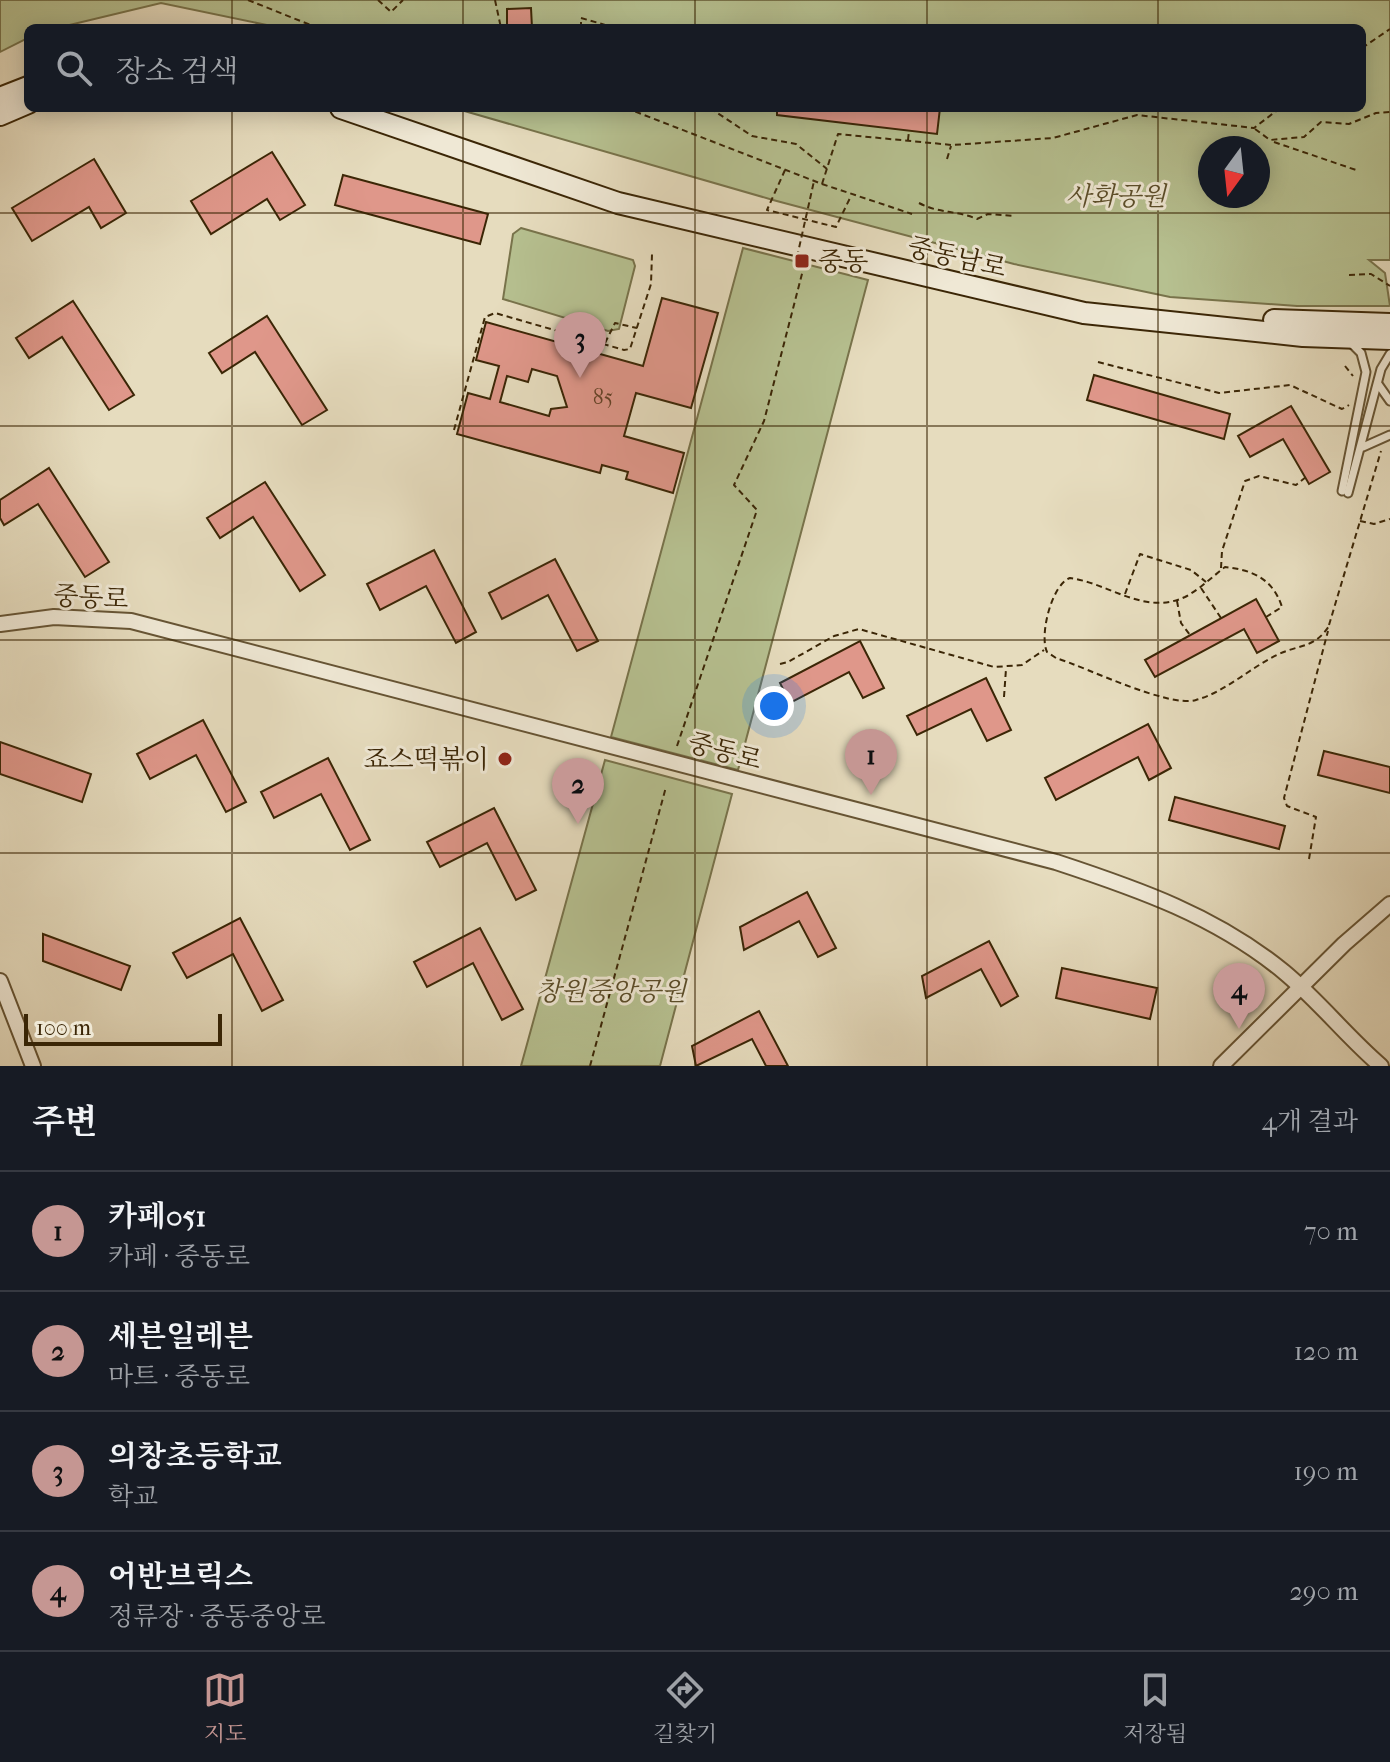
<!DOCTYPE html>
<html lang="ko">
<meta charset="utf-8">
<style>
body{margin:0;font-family:"IM FELL French Canon","Noto Serif KR",serif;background:#20242c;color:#f1f3f6}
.compass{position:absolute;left:1198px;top:136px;width:72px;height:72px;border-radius:50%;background:#171b24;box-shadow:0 4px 20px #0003;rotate:195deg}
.scale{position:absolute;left:24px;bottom:20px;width:198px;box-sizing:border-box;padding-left:8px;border:4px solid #3b2606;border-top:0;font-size:22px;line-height:28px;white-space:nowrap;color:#3b2606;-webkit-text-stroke:6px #efe8d5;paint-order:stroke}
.you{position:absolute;left:774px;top:706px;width:28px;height:28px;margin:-20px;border:6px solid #fff;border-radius:50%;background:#1a73e8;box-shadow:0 0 0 12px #1a73e833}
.badge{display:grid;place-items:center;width:52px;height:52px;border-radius:50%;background:#c59692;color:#111;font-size:26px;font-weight:700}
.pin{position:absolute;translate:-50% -66px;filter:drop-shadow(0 2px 4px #0008)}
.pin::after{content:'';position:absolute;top:42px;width:28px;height:24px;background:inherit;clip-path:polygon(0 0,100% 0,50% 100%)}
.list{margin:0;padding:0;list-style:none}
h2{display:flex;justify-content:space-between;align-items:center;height:104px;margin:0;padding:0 32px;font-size:34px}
h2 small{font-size:26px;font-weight:400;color:#9ea1a6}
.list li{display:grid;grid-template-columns:52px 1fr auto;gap:24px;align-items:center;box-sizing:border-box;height:120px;padding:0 32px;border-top:2px solid #363941}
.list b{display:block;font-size:30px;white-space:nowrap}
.list p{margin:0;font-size:26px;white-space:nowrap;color:#9ea1a6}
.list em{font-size:26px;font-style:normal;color:#9ea1a6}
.icon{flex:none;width:44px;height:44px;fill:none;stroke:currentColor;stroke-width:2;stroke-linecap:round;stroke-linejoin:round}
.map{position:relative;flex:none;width:1390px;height:1066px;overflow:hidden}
.search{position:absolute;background:#171b24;box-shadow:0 4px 20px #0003;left:24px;right:24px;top:24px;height:88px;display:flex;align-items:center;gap:20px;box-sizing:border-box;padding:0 28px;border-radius:12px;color:#9ea1a6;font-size:30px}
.sheet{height:584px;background:#171b24}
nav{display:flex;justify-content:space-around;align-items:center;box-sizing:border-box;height:112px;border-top:2px solid #363941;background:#171b24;font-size:22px;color:#9ea1a6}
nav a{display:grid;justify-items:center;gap:4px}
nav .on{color:#c59692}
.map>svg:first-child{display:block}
.green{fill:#b6c090;stroke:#78734b;stroke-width:2;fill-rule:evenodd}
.building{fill:#df978a;stroke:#3b2606;stroke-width:2;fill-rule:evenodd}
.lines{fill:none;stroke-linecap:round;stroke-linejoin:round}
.lane-casing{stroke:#665434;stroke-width:11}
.street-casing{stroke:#665434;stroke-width:18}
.secondary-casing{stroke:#3b2606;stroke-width:24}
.path{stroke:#3b2606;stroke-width:2;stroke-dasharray:6 4;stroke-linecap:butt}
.lane{stroke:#efe8d5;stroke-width:7}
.street{stroke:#efe8d5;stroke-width:14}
.secondary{stroke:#efe8d5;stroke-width:20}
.path-bridge{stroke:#3b2606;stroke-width:2;stroke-dasharray:6 4;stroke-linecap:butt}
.grid{fill:none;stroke:#3b2606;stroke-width:2;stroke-opacity:0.55}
.poi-dot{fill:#8f2418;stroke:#efe8d5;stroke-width:3}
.labels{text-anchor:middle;stroke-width:6;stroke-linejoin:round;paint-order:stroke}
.number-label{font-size:22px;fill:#644227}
.park-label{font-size:26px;font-style:italic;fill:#5a4c28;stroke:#efe8d5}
.street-label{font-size:26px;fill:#3b2606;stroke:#efe8d5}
.poi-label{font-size:26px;fill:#3b2606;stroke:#efe8d5;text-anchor:start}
</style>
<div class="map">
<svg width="1390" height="1066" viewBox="0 0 1390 1066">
<rect width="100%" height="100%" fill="#e6dcbe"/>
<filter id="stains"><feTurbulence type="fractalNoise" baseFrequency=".0025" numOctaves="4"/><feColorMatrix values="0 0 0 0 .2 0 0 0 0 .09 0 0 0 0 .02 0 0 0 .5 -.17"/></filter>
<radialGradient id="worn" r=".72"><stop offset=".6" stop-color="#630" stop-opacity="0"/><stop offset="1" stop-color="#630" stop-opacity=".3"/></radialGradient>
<!-- green -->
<g class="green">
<path d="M 0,0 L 1390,0 L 1390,260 L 1369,260 L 1385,273 L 1390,306 L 1297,306 L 1170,297 L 1014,264 L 773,200 L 454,108 L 1362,108 L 1362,28 L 281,28 L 161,3 L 57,28 L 28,28 L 28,38 L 0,52 ZM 1210,148 L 1258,148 L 1258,196 L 1210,196 Z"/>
<path d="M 521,228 L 633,260 L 635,266 L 619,329 L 608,331 L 503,299 L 513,234 Z"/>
<path d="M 743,248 L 868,280 L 738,770 L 611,737 Z"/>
<path d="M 605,760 L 732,794 L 660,1066 L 521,1066 Z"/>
</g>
<!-- building -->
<g class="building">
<path d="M 531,8 L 532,28 L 507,28 L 507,9 Z"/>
<path d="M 777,108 L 940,108 L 937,134 L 777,115 Z"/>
<path d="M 272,152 L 305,205 L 280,220 L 267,199 L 211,234 L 191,201 Z"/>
<path d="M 94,159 L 126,213 L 101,228 L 89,207 L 32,241 L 12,208 Z"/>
<path d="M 343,175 L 488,214 L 480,244 L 335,205 Z"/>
<path d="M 662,298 L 718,313 L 691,408 L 636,393 L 624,436 L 684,453 L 673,493 L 626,479 L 628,472 L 602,465 L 600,473 L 457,434 L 468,393 L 490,399 L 499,366 L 476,360 L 486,322 L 643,366 ZM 532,369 L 557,376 L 567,407 L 551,409 L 549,416 L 500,402 L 507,376 L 528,382 Z"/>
<path d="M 73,301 L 134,395 L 109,410 L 62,337 L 29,358 L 16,338 Z"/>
<path d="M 267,316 L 327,410 L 302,425 L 255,352 L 222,373 L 209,353 Z"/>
<path d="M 1094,375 L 1230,414 L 1224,439 L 1087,400 Z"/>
<path d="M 1291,406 L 1330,472 L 1309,484 L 1283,439 L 1250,457 L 1238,436 Z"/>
<path d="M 49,468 L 109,562 L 85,577 L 38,504 L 4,525 L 0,518 L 0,500 Z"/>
<path d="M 265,482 L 325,575 L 300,591 L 253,517 L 220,538 L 207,518 Z"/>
<path d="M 434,550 L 476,632 L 456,643 L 426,586 L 380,610 L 367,584 Z"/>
<path d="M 555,559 L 598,641 L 577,651 L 548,595 L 502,619 L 489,593 Z"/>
<path d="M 1256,599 L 1279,641 L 1257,653 L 1244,629 L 1155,677 L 1145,660 Z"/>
<path d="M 860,641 L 884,688 L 863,698 L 849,672 L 790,703 L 780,683 Z"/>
<path d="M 986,678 L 1011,730 L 987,741 L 971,709 L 917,735 L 907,716 Z"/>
<path d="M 203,720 L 246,802 L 226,812 L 196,755 L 150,779 L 137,754 Z"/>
<path d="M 1148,724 L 1171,768 L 1149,780 L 1138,757 L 1056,800 L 1045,778 Z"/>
<path d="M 0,742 L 91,774 L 82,802 L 0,774 Z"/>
<path d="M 1324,751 L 1390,767 L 1390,793 L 1318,775 Z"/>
<path d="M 328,758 L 370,840 L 350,850 L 321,794 L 274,818 L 261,792 Z"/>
<path d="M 1175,797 L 1285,826 L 1279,849 L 1169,820 Z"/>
<path d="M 494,808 L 536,890 L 516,900 L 487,843 L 440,867 L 427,842 Z"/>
<path d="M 807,892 L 836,948 L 818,957 L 799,921 L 744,950 L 740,927 Z"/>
<path d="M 240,918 L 283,1000 L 262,1011 L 233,954 L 187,978 L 173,953 Z"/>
<path d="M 480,928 L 523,1009 L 502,1020 L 473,963 L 427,987 L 414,962 Z"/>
<path d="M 43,934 L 130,966 L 121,990 L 43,961 Z"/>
<path d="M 989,941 L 1018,996 L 1001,1006 L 981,969 L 926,998 L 922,976 Z"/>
<path d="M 1062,968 L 1157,988 L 1150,1019 L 1056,998 Z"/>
<path d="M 759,1011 L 788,1066 L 766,1066 L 752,1039 L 696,1066 L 692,1046 Z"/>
</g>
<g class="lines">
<defs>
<g id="lane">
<path d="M 1378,384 L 1390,401"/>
<path d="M 1363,447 L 1390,435"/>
<path d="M 1342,491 L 1366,372 L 1361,353 L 1352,344"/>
<path d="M 1348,493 L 1381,369 L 1390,354"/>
</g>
<g id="street">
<path d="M 0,624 L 54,617 L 131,621 L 1056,862 C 1138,889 1216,916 1284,972 C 1319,1001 1347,1037 1381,1066"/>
<path d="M 0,981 L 33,1066"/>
<path d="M 1221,1066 L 1344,944 L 1390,904"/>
</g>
<g id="secondary">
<path d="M 0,98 L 28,87"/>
<path d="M 341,108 L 618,203 L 1084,313 L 1303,336 L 1390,339"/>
<path d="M 0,115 L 28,103"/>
<path d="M 1274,320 L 1390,324"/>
</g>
</defs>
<!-- lane casing -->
<use href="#lane" class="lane-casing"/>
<!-- street casing -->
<use href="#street" class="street-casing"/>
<!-- secondary casing -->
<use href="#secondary" class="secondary-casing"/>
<!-- path -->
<g class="path">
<path d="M 248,0 L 318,28"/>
<path d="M 378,0 L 391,12 L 403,0"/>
<path d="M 495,0 L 501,28"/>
<path d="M 581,28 L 581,18 L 616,28"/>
<path d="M 1362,48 L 1390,29"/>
<path d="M 626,108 L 822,184 L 912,214"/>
<path d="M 710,108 L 752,136 L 796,144 L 827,169"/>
<path d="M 1255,129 L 1270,140 L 1304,137 L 1321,122 L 1349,124 L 1376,113 L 1390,112"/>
<path d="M 908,140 L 909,131"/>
<path d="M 1274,142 L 1356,170"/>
<path d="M 947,159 L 951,146"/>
<path d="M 785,170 L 767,210 L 836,227 L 851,196"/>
<path d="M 822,184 L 838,134 L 952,145 L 1053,138 L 1137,115 L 1254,128 L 1280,108"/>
<path d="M 810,199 L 814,181"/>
<path d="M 919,203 C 940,214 956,210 977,219 L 988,214 L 1014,216"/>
<path d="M 1349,275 L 1371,274 L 1390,286"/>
<path d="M 605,343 L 615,323 L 637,328"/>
<path d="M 1098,362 L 1219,393 L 1290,385 L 1342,409 L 1349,405"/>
<path d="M 1345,366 L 1353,376"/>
<path d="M 454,430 L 485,317 L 495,313 L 624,350 L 630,349 L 651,284 L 652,254"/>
<path d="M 1360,521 L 1374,524 L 1390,519"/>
<path d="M 1221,568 L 1222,551 L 1245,481 L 1259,476 L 1296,485 L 1306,477"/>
<path d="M 1201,588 L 1221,618"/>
<path d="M 1125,594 L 1140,554 L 1191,570 L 1206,582"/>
<path d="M 1177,601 L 1181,623 L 1190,635"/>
<path d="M 1266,617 L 1282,607 C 1273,579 1253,570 1225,567 C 1212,577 1200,589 1185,597 C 1144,616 1109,583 1070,578 C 1052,584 1039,635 1047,652 L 1056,658 C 1088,668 1168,708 1196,700 C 1225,692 1250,668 1277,655 C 1299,644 1314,649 1329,626"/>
<path d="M 1329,625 L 1381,451"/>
<path d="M 780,664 L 788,662 L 834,636 L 859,629 L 994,667 L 1022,665 L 1044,650"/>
<path d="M 1004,697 L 1006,669"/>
<path d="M 677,746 L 757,510 L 734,485 L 764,421 L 804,266"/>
<path d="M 1309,859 L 1316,817 L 1287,806 L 1284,798 L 1328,631"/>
<path d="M 590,1066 L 666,787"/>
</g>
<!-- lane -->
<use href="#lane" class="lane"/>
<!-- street -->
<use href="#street" class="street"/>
<!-- secondary -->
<use href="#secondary" class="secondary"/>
<!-- path-bridge -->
<path class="path-bridge" d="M 797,257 L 810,199"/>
</g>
<!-- grid -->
<path class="grid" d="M 232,0 L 232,28M 463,0 L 463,28M 695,0 L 695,28M 927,0 L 927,28M 1158,0 L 1158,28M 232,108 L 232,1066M 463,108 L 463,1066M 695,108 L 695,1066M 927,108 L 927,1066M 1158,108 L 1158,1066M 0,213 L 1390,213M 0,426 L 1390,426M 0,640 L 1390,640M 0,853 L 1390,853"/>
<!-- markers -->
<g class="poi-dot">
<rect x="794" y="253" width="16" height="16" rx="4"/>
<circle cx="505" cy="759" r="8"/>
</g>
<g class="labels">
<!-- number labels -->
<g class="number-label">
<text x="603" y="404">85</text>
</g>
<!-- park labels -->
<g class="park-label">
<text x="1116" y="205">사화공원</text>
<text x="611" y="1000">창원중앙공원</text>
</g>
<!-- street labels -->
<g class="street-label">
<text transform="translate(957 257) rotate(13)" y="9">중동남로</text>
<text transform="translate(91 597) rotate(3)" y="9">중동로</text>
<text transform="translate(725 751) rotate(15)" y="9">중동로</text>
</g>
<!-- poi labels -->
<g class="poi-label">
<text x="818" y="270">중동</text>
<text x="489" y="768" text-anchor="end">죠스떡볶이</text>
</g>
</g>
<rect width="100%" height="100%" filter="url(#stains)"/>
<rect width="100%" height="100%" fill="url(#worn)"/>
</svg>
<svg class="compass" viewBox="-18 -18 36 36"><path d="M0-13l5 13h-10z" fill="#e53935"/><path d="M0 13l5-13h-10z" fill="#9ea1a6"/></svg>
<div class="scale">100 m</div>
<div class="you"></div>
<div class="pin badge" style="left:871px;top:795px">1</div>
<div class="pin badge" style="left:578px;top:824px">2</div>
<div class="pin badge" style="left:580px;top:378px">3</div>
<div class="pin badge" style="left:1239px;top:1029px">4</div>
<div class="search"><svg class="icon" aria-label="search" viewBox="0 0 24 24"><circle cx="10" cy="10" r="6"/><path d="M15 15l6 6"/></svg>장소 검색</div>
</div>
<section class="sheet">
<h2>주변<small>4개 결과</small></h2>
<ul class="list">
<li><span class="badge">1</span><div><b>카페051</b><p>카페 · 중동로</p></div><em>70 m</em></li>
<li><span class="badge">2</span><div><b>세븐일레븐</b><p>마트 · 중동로</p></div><em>120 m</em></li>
<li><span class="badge">3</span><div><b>의창초등학교</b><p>학교</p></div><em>190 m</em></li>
<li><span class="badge">4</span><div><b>어반브릭스</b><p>정류장 · 중동중앙로</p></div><em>290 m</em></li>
</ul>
</section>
<nav>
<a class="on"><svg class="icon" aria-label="map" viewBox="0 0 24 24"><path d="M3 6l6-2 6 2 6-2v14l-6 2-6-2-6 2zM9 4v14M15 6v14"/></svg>지도</a>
<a><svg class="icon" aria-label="directions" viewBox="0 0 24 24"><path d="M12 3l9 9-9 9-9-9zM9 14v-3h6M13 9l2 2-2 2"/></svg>길찾기</a>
<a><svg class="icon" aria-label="saved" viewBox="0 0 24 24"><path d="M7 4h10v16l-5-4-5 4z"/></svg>저장됨</a>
</nav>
